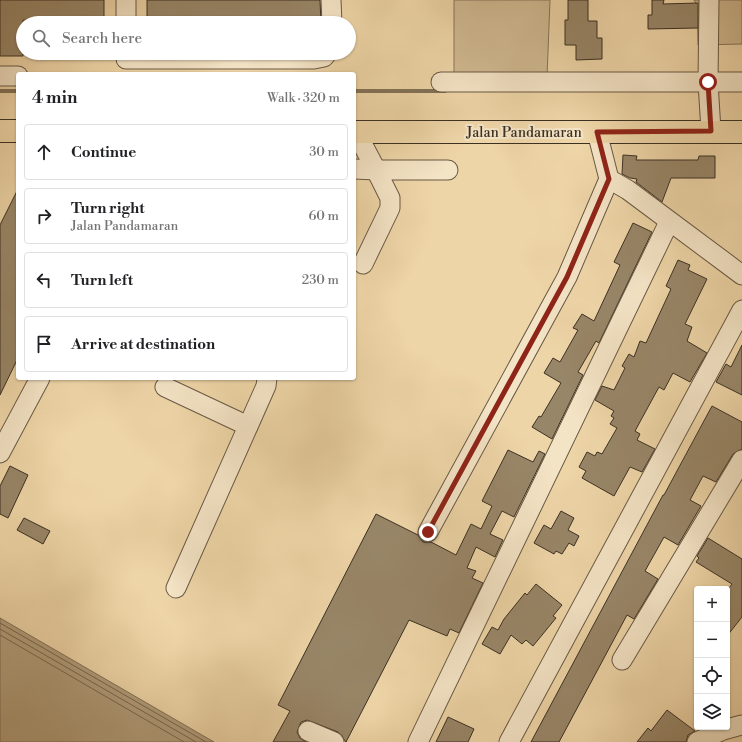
<!DOCTYPE html>
<meta charset="utf-8">
<style>
body{margin:0;font-family:"Libre Bodoni",serif;background:#f6f6f6;color:#202124}
.controls{position:absolute;right:12px;bottom:12px;display:grid;overflow:hidden;border-radius:4px;box-shadow:0 1px 3px #0004}
.controls button{width:36px;height:36px;display:grid;place-items:center;padding:0;border:0;border-bottom:1px solid #e0e0e0;background:#fff;color:#202124;font:20px sans-serif}
.stop{position:absolute;width:12px;height:12px;margin:-9px;border:3px solid #8f2418;border-radius:50%;background:#fff}
.stop.end{background:#8f2418;border-color:#fff;box-shadow:0 1px 4px #0008}
.list{margin:0;padding:0;list-style:none}
h2{display:flex;justify-content:space-between;align-items:center;height:52px;margin:0;padding:0 16px;font-size:17px}
h2 small{font-size:13px;font-weight:400;color:#757577}
.list li{display:grid;grid-template-columns:26px 1fr auto;gap:12px;align-items:center;box-sizing:border-box;height:56px;margin:0 8px 8px;padding:0 8px;border:1px solid #e0e0e0;border-radius:4px}
.list b{display:block;font-size:15px;white-space:nowrap}
.list p{margin:0;font-size:13px;white-space:nowrap;color:#757577}
.list em{font-size:13px;font-style:normal;color:#757577}
.icon{flex:none;width:22px;height:22px;fill:none;stroke:currentColor;stroke-width:2;stroke-linecap:round;stroke-linejoin:round}
.map{position:relative;flex:none;width:742px;height:742px;overflow:hidden}
.search{position:absolute;background:#fff;box-shadow:0 1px 3px #0004;left:16px;top:16px;width:340px;height:44px;display:flex;align-items:center;gap:10px;box-sizing:border-box;padding:0 14px;border-radius:22px;color:#757577;font-size:15px}
.panel{position:absolute;background:#fff;box-shadow:0 1px 3px #0004;left:16px;top:72px;width:340px;height:308px;border-radius:4px}
.map>svg:first-child{display:block}
.green{fill:#d0b991;stroke:#86745a}
.water{fill:#b19d7a;stroke:#827157}
.lines{fill:none;stroke-linecap:round;stroke-linejoin:round}
.shore{stroke:#76664e;stroke-width:1}
.stream{stroke:#827157;stroke-width:4}
.building{fill:#988668;stroke:#3b3023}
.minor-casing{stroke:#685944;stroke-width:21}
.major-casing{stroke:#3b3023;stroke-width:24}
.minor{stroke:#f4e4c6;stroke-width:19}
.major{stroke:#eed5a7;stroke-width:22}
.route{stroke:#8f2418;stroke-width:5}
.labels{text-anchor:middle;stroke-width:4;stroke-linejoin:round;paint-order:stroke}
.street-label{font-size:14px;fill:#3b3023;stroke:#f4e4c6}
</style>
<div class="map">
<svg width="742" height="742" viewBox="0 0 742 742">
<rect width="100%" height="100%" fill="#eed5a7"/>
<filter id="stains"><feTurbulence type="fractalNoise" baseFrequency=".005" numOctaves="4"/><feColorMatrix values="0 0 0 0 .2 0 0 0 0 .09 0 0 0 0 .02 0 0 0 .5 -.17"/></filter>
<radialGradient id="worn" r=".72"><stop offset=".6" stop-color="#630" stop-opacity="0"/><stop offset="1" stop-color="#630" stop-opacity=".3"/></radialGradient>
<!-- green -->
<g class="green">
<path d="M 454,0 L 550,0 L 547,78 L 454,76 Z"/>
<path d="M 694,0 L 742,0 L 742,44 L 698,45 L 697,5 Z"/>
</g>
<!-- water -->
<path class="water" d="M 0,618 L 214,742 L 0,742 Z"/>
<g class="lines">
<!-- shore -->
<g class="shore">
<path d="M 0,623 L 206,742"/>
<path d="M 0,629 L 196,742"/>
<path d="M 0,635 L 184,742"/>
</g>
<!-- stream -->
<g class="stream">
<path d="M 0,91 L 18,91"/>
<path d="M 354,91 L 445,91"/>
</g>
</g>
<!-- building -->
<g class="building">
<path d="M 0,0 L 104,0 L 104,20 L 23,20 L 23,56 L 0,56 Z"/>
<path d="M 147,0 L 320,0 L 321,23 L 147,23 Z"/>
<path d="M 568,0 L 588,0 L 588,21 L 597,21 L 597,38 L 602,38 L 602,59 L 576,60 L 576,45 L 565,45 L 565,20 L 568,20 Z"/>
<path d="M 652,0 L 664,0 L 663,4 L 698,3 L 698,28 L 648,29 L 648,15 L 652,15 Z"/>
<path d="M 623,155 L 637,156 L 636,160 L 698,160 L 699,156 L 715,156 L 715,178 L 671,178 L 662,202 L 636,182 L 637,179 L 630,178 L 622,174 Z"/>
<path d="M 18,189 L 18,358 L 0,395 L 0,225 Z"/>
<path d="M 633,223 L 652,232 L 599,343 L 596,341 L 578,372 L 583,375 L 552,439 L 532,427 L 539,416 L 541,417 L 561,383 L 544,373 L 553,358 L 560,362 L 578,330 L 573,328 L 582,314 L 594,321 L 620,265 L 614,262 Z"/>
<path d="M 678,260 L 690,265 L 688,270 L 707,279 L 685,324 L 692,327 L 687,341 L 707,353 L 690,382 L 673,373 L 664,390 L 659,387 L 635,431 L 640,434 L 637,440 L 655,449 L 642,472 L 630,467 L 614,496 L 582,478 L 586,471 L 579,467 L 587,452 L 595,456 L 597,452 L 602,454 L 617,428 L 610,424 L 614,418 L 611,416 L 614,411 L 595,400 L 602,386 L 614,390 L 625,368 L 622,366 L 629,354 L 634,357 L 640,341 L 646,343 L 671,289 L 666,286 Z"/>
<path d="M 742,345 L 742,395 L 716,382 L 726,364 L 731,367 Z"/>
<path d="M 712,406 L 742,422 L 742,449 L 733,454 L 716,482 L 703,476 L 690,500 L 701,506 L 678,545 L 664,537 L 645,571 L 658,579 L 634,619 L 627,615 L 559,742 L 531,742 L 663,495 L 664,495 Z"/>
<path d="M 508,450 L 533,462 L 539,451 L 545,454 L 514,517 L 502,511 L 490,534 L 503,540 L 495,557 L 476,547 L 467,568 L 476,571 L 472,578 L 483,583 L 459,633 L 450,629 L 447,636 L 409,620 L 346,742 L 338,732 L 307,720 L 301,722 L 297,732 L 300,738 L 306,742 L 273,742 L 290,711 L 278,705 L 376,514 L 418,535 L 423,542 L 431,542 L 456,555 L 471,524 L 481,529 L 492,506 L 482,501 Z"/>
<path d="M 10,466 L 28,475 L 8,518 L 0,514 L 0,486 Z"/>
<path d="M 561,511 L 574,518 L 568,530 L 579,536 L 574,546 L 569,543 L 562,554 L 556,551 L 554,554 L 534,543 L 544,525 L 551,529 Z"/>
<path d="M 24,518 L 50,531 L 43,544 L 17,530 Z"/>
<path d="M 708,538 L 742,559 L 742,617 L 727,636 L 727,591 L 732,584 L 696,562 L 699,558 L 697,556 Z"/>
<path d="M 536,584 L 562,605 L 553,616 L 556,618 L 533,646 L 526,640 L 522,644 L 511,635 L 500,654 L 482,644 L 492,627 L 498,630 L 504,619 L 525,593 L 527,595 Z"/>
<path d="M 667,710 L 695,731 L 688,735 L 686,742 L 637,742 L 648,728 L 651,731 Z"/>
<path d="M 448,717 L 474,729 L 468,742 L 436,742 Z"/>
</g>
<g class="lines">
<defs>
<g id="minor">
<path d="M 126,0 L 126,23"/>
<path d="M 331,0 L 332,23"/>
<path d="M 709,0 L 708,82 L 711,131"/>
<path d="M 126,59 L 314,59 L 324,57 L 327,53"/>
<path d="M 0,76 L 18,76"/>
<path d="M 441,82 L 742,82"/>
<path d="M 597,132 L 609,179 L 628,190 L 742,275"/>
<path d="M 354,169 L 376,170 L 356,132"/>
<path d="M 363,264 L 390,208 L 390,198 L 376,170 L 448,170"/>
<path d="M 165,387 L 248,426"/>
<path d="M 0,453 L 40,378"/>
<path d="M 428,532 L 567,277 L 609,179"/>
<path d="M 176,588 L 266,386 L 267,378"/>
<path d="M 622,660 L 742,460"/>
<path d="M 308,731 L 334,742"/>
<path d="M 418,742 L 669,222"/>
<path d="M 509,742 L 742,310"/>
<path d="M 697,742 L 723,730 L 742,725"/>
</g>
<g id="major">
<path d="M 0,131 L 18,131"/>
<path d="M 354,132 L 742,132"/>
</g>
</defs>
<!-- minor casing -->
<use href="#minor" class="minor-casing"/>
<!-- major casing -->
<use href="#major" class="major-casing"/>
<!-- minor -->
<use href="#minor" class="minor"/>
<!-- major -->
<use href="#major" class="major"/>
</g>
<g class="lines">
<!-- route -->
<path class="route" d="M 428,532 L 567,277 L 609,179 L 597,132 L 711,131 L 708,82"/>
</g>
<g class="labels">
<!-- street labels -->
<g class="street-label">
<text x="524" y="137">Jalan Pandamaran</text>
</g>
</g>
<rect width="100%" height="100%" filter="url(#stains)"/>
<rect width="100%" height="100%" fill="url(#worn)"/>
</svg>
<div class="controls">
<button>+</button>
<button>−</button>
<button><svg class="icon" aria-label="locate" viewBox="0 0 24 24"><circle cx="12" cy="12" r="6"/><path d="M12 2v4M12 18v4M2 12h4M18 12h4"/></svg></button>
<button><svg class="icon" aria-label="layers" viewBox="0 0 24 24"><path d="M12 4l9 5-9 5-9-5zM3 14l9 5 9-5"/></svg></button>
</div>
<div class="stop" style="left:708px;top:82px"></div>
<div class="stop end" style="left:428px;top:532px"></div>
<div class="search"><svg class="icon" aria-label="search" viewBox="0 0 24 24"><circle cx="10" cy="10" r="6"/><path d="M15 15l6 6"/></svg>Search here</div>
<section class="panel">
<h2>4 min<small>Walk · 320 m</small></h2>
<ul class="list">
<li><svg class="icon" aria-label="ahead" viewBox="0 0 24 24"><path d="M12 20V5M6 11l6-6 6 6"/></svg><div><b>Continue</b></div><em>30 m</em></li>
<li><svg class="icon" aria-label="right" viewBox="0 0 24 24"><path d="M7 20v-9h11M14 6l5 5-5 5"/></svg><div><b>Turn right</b><p>Jalan Pandamaran</p></div><em>60 m</em></li>
<li><svg class="icon" aria-label="left" viewBox="0 0 24 24"><path d="M17 20v-9H6M10 6l-5 5 5 5"/></svg><div><b>Turn left</b></div><em>230 m</em></li>
<li><svg class="icon" aria-label="arrive" viewBox="0 0 24 24"><path d="M6 21V4h12l-3 4 3 4H6"/></svg><div><b>Arrive at destination</b></div></li>
</ul>
</section>
</div>
